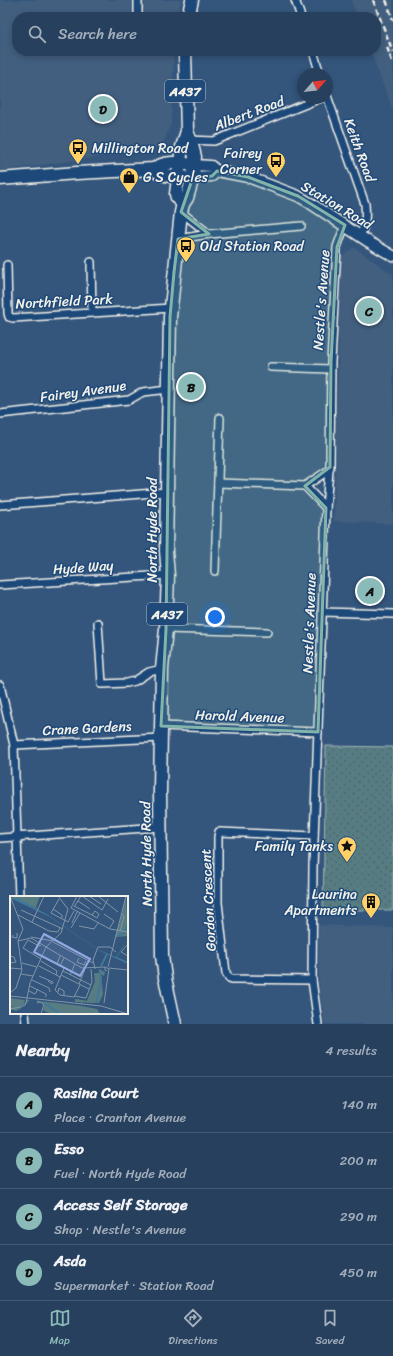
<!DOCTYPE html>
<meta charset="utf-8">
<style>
body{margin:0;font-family:Sriracha,sans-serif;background:#334b67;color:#f1f3f6}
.compass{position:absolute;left:297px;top:68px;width:36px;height:36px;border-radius:50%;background:#27405e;box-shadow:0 2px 6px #0003;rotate:62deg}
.you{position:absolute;left:215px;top:617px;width:14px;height:14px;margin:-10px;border:3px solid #fff;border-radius:50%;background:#1a73e8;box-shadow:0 0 0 6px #1a73e833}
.badge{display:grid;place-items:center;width:26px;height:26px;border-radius:50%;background:#8bbbb9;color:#111;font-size:13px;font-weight:700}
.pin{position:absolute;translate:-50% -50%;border:2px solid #fff;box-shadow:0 1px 4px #0006}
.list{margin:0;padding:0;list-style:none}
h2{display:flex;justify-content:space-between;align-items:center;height:52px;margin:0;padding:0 16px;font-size:17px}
h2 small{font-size:13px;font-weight:400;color:#a4afbc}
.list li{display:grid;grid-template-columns:26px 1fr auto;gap:12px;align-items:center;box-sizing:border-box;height:56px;padding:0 16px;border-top:1px solid #435973}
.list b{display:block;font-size:15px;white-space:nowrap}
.list p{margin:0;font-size:13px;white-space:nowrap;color:#a4afbc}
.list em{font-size:13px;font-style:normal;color:#a4afbc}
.icon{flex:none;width:22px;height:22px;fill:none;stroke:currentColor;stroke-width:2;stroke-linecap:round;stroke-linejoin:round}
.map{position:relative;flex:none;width:393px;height:1024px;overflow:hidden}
.search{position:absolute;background:#27405e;box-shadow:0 2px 6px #0003;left:12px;right:12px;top:12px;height:44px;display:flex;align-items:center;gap:10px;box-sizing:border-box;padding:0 14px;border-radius:16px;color:#a4afbc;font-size:15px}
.sheet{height:276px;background:#27405e}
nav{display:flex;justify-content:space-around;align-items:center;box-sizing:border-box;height:56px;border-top:1px solid #435973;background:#27405e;font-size:11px;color:#a4afbc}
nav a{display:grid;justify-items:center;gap:2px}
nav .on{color:#8bbbb9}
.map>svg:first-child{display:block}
.built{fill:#425e7f}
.green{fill:url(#green-dots);stroke:#a6b7b6}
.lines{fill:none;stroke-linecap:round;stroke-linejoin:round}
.street-casing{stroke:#f4f1e8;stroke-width:10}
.secondary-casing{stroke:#f4f1e8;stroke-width:13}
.primary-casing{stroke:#f4f1e8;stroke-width:15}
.street{stroke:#1f4a7a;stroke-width:7}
.secondary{stroke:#1f4a7a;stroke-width:10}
.primary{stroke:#1f4a7a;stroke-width:12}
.rail{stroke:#f4f1e8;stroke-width:2.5;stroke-dasharray:6 3;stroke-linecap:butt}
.marked{fill:#82b4ab;fill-opacity:0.2;stroke:#82b4ab;stroke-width:3;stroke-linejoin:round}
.labels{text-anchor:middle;stroke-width:3;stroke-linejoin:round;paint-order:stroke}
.shield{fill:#1f4a7a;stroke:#b4bfc7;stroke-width:1}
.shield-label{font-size:13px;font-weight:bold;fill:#f4f1e8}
.street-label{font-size:14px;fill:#f4f1e8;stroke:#1f4a7a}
.poi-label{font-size:14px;fill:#f4f1e8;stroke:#1f4a7a;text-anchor:start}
.inset-river{fill:none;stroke:#40789a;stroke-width:2}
.inset-road{fill:none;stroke:#8194a8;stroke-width:1}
.view{fill:#93a8e1;fill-opacity:0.15;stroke:#93a8e1;stroke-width:2}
.inset-edge{fill:none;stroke:#f4f1e8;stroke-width:2}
</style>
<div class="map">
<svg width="393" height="1024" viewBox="0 0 393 1024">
<defs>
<pattern id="green-dots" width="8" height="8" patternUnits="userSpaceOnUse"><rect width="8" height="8" fill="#577d83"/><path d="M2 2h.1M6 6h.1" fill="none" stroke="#516568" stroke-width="1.8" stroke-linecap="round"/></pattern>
</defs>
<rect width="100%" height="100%" fill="#34567d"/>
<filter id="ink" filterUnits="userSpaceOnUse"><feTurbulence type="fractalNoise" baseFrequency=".025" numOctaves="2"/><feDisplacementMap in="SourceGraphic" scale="8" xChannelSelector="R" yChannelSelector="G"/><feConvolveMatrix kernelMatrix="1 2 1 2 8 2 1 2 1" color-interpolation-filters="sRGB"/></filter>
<g filter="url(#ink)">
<!-- built -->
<g class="built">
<path d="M 0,0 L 181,0 L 177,17 L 17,17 L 17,51 L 174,51 L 171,124 L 164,142 L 155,149 L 0,171 Z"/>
<path d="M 351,0 L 393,0 L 393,110 L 370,51 L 376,51 L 376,17 L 357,17 Z"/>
<path d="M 354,247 L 390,273 L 393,274 L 393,524 L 334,521 L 341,257 Z"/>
<path d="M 319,925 L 393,928 L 393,1024 L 325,1024 L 319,985 Z"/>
</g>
<!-- green -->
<path class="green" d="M 326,746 L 393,747 L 393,910 L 323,910 Z"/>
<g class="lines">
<defs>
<g id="street">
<path d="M 138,0 L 138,17"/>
<path d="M 295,0 L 301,17"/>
<path d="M 313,51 L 320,74"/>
<path d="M 327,96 L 365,204 C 366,217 366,223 360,236"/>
<path d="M 188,140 L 214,141 L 321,98"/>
<path d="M 181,212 L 209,234"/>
<path d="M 178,239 L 209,234 L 301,226"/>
<path d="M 91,262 L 92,313"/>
<path d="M 7,265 L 8,313 L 9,317 L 13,318 L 171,308"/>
<path d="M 271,367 L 330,369"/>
<path d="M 0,414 L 129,400 L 143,392 L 169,389"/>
<path d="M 218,483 L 305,486 L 329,470"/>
<path d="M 305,486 L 326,508"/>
<path d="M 0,505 L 167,492"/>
<path d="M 215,571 L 220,418"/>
<path d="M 0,585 L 168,575"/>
<path d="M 323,612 L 393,614"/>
<path d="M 98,623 L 102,684 L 127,683 L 135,681 L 149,672 L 162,669"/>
<path d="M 166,629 L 267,632"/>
<path d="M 0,685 L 14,745 L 19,897"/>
<path d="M 161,726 L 318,732"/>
<path d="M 14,745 L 161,738"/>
<path d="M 0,838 L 160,827"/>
<path d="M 312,980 L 232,979 L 229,978 L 226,973 L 218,903 L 218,837 L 219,832 L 314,836"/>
<path d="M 25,1013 L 26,1024"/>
<path d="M 318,1024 L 312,980 L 313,867 L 326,508 L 329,470 L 330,467 L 331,362 L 337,247 L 345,225"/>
</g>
<g id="secondary">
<path d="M 194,165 L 211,166 L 217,171 L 248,177 L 298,196 L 310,203 L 369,242 L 393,256"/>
<path d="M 193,177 L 212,176 L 217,171"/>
</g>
<g id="primary">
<path d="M 188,17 L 192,0"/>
<path d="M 154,169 C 162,176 173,177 184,177"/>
<path d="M 0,179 L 77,173 L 154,169 C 165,160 180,163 194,165"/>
<path d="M 183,204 L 177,198 L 176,194 L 182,147 L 187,131"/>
<path d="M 175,1024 L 165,978 L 162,956 L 160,792 L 162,669 L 166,629 L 168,575 L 166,551 L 170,317 L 181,212 L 183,204 L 187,198 L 193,177 L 195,157 L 192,145 L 187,131 L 185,51"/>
</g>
</defs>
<!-- street casing -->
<use href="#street" class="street-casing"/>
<!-- secondary casing -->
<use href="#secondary" class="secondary-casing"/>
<!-- primary casing -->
<use href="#primary" class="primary-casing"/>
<!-- street -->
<use href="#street" class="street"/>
<!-- secondary -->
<use href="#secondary" class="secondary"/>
<!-- primary -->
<use href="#primary" class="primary"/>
<!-- rail -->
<g class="rail">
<path d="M 373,0 L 393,52"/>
<path d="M 386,0 L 393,20"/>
<path d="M 387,47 L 393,64"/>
</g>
</g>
</g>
<!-- marked area -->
<path class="marked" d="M 217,171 L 248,177 L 298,196 L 345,225 L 337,247 L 331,362 L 330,467 L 305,486 L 326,508 L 318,732 L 161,726 L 166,629 L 170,317 L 174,272 L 178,239 L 209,234 L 181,212 L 193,177 L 212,176 Z"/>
<!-- icons -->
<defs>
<symbol id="bus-pin" viewBox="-11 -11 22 30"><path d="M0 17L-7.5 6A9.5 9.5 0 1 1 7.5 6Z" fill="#ffd166" stroke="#1f4a7a"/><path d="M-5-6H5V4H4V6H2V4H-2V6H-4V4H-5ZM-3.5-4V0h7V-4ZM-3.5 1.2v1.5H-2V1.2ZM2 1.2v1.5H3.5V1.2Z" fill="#111"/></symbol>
<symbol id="shop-pin" viewBox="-11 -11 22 30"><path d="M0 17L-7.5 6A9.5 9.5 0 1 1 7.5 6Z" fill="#ffd166" stroke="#1f4a7a"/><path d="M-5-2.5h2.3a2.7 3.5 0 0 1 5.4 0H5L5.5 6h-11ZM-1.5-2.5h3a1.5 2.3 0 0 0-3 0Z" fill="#111"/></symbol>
<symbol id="sight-pin" viewBox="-11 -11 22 30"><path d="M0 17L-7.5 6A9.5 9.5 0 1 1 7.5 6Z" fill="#ffd166" stroke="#1f4a7a"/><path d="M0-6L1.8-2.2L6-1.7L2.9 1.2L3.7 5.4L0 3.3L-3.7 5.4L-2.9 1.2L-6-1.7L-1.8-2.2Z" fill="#111"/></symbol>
<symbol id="building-pin" viewBox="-11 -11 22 30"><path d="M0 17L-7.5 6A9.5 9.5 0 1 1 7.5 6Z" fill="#ffd166" stroke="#1f4a7a"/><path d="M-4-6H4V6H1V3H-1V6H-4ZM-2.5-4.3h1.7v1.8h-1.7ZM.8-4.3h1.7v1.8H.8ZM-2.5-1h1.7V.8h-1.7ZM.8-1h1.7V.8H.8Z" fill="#111"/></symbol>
</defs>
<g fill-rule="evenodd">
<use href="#bus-pin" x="67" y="137" width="22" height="30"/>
<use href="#bus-pin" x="265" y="150" width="22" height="30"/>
<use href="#shop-pin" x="118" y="166" width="22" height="30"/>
<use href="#bus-pin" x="175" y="235" width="22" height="30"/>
<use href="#sight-pin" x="336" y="835" width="22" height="30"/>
<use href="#building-pin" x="360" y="891" width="22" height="30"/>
</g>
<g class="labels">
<!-- shield labels -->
<g class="shield">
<rect x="165" y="80" width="40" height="22" rx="3"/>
<rect x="147" y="603" width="40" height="22" rx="3"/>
</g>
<g class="shield-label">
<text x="185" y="96">A437</text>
<text x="167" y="619">A437</text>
</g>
<!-- street labels -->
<g class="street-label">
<text transform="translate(249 113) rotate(-21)" y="5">Albert Road</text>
<text transform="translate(360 150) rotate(70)" y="5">Keith Road</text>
<text transform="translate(337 205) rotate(31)" y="5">Station Road</text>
<text transform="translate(321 300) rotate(-86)" y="5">Nestle's Avenue</text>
<text transform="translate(64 301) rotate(-3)" y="5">Northfield Park</text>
<text transform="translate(83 391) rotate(-8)" y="5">Fairey Avenue</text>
<text transform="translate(152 530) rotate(-90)" y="5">North Hyde Road</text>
<text transform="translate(83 567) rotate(-4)" y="5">Hyde Way</text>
<text transform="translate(309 623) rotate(-88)" y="5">Nestle's Avenue</text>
<text transform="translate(240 716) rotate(2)" y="5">Harold Avenue</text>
<text transform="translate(87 728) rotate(-3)" y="5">Crane Gardens</text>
<text transform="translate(146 854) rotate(-91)" y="5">North Hyde Road</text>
<text transform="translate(208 900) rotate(-93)" y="5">Gordon Crescent</text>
</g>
<!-- poi labels -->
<g class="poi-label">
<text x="92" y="153">Millington Road</text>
<text x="262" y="158" text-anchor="end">Fairey<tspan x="262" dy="16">Corner</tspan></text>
<text x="143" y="182">G S Cycles</text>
<text x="200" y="251">Old Station Road</text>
<text x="333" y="851" text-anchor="end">Family Tanks</text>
<text x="357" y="899" text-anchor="end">Laurina<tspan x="357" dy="16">Apartments</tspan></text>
</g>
</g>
<!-- overview -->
<g transform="translate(10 896)">
<rect width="118" height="118" fill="#34567d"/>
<path d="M 7,0 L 30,0 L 26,11 L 28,13 L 1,1 ZM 116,0 L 118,40 L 105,41 L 112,19 ZM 84,77 L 90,78 L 91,85 L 89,107 L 72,106 L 71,110 L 87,113 L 90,118 L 40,118 L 33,114 L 35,108 L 48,116 L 38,106 L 71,110 L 71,106 L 65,103 L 77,105 L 85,86 ZM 0,102 L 15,104 L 11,110 L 0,110 Z" fill="#577d83"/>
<path d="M 89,73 L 95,76 L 94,80 L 91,78 L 93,98 L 89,107 L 65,106 L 65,103 L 77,105 L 85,86 L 84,77 L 85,87 L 90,87 L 90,81 L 86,77 L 89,77 ZM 15,103 L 14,108 L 12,110 L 7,113 L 13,111 L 17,104 L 38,106 L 49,116 L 58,111 L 70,114 L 69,118 L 48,118 L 38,110 L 34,110 L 35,108 L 31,106 L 27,108 L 27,105 L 19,104 L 15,110 L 6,115 L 0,113 L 3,109 L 11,110 Z" fill="#577d83"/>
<path d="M 0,2 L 7,2 L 38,19 L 89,54 L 106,61 L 118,42 L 107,61 L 118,66 L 118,68 L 90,55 L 40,21 Z" fill="#40789a"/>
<path class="inset-river" d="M 107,39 L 113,38 L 118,29M 91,70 L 97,58M 34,107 L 50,118M 86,107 L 91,85 L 90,75"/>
<path class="inset-road" d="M 0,0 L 13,33 L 8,45 L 21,42 L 38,52M 48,0 L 58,13M 72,0 L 92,14 L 98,3M 79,0 L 91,8M 88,0 L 108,16M 49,3 L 41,17 L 56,25M 68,5 L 80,13M 64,10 L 82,19M 64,11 L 71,0M 61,12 L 100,33 L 118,36M 61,12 L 67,0M 43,13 L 52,19 L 52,22M 11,14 L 53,33M 85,15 L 89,18 L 87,22 L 82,19 ZM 94,18 L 104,25 L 99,33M 8,19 L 39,35 L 48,36 L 50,32M 56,25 L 58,26 L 64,15M 22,26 L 34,0M 62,27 L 67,16M 69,30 L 84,33 L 88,27M 61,32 L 70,17M 110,35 L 114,21 L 111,17M 3,39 L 2,41 L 7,42 L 7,37M 21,41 L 43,45M 43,46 L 83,67M 118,48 L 111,56 L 118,60M 31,49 L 29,50 L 18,44 L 13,52 L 31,63M 36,51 L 51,37 L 58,13M 36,51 L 72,72 L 95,71M 0,60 L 4,61 L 6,66 L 0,67M 50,60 L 47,68 L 50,70 L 54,62M 69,62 L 67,66 L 74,69 L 76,65M 31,65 L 47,75 L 46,79M 12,67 L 27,71M 29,70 L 50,81M 98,71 L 116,0M 0,72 L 12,73M 99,72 L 118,74M 85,73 L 83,64 L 88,51 L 100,51 L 106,56M 53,75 L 81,89M 11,78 L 23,80M 51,79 L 79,93M 60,79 L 65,68M 29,80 L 43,86 L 42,88 L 38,85M 22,84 L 39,92 L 40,96M 69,88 L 75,73M 70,89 L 64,101 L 50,99 L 45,94 L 54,72 L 72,80M 20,90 L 36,98 L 36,101M 19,95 L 25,98 L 28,93M 48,96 L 49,92 L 54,95 L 54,100M 0,97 L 6,92 L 12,74 L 8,45M 0,100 L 91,110 L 118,118M 64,100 L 76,102 L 82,86 L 81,73M 27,105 L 34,108 L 31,118M 94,107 L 99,73 L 95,71 L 95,74 L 97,75M 0,113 L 11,111 L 16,107 L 20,87 L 36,51"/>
<path class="view" d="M 34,38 L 80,63 L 70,80 L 24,56 Z"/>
<rect width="118" height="118" class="inset-edge"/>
</g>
</svg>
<svg class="compass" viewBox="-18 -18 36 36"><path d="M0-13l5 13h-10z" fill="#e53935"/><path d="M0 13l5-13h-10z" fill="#a4afbc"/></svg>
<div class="you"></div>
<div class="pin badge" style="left:370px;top:591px">A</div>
<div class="pin badge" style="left:191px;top:387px">B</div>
<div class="pin badge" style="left:369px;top:311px">C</div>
<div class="pin badge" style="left:103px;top:109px">D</div>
<div class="search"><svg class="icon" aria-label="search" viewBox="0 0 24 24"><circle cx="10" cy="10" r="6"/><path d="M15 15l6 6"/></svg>Search here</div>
</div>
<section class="sheet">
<h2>Nearby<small>4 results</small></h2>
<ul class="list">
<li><span class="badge">A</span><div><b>Rasina Court</b><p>Place · Cranton Avenue</p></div><em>140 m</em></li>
<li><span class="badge">B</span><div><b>Esso</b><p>Fuel · North Hyde Road</p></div><em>200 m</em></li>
<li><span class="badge">C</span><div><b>Access Self Storage</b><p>Shop · Nestle's Avenue</p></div><em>290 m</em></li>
<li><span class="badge">D</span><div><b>Asda</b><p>Supermarket · Station Road</p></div><em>450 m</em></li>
</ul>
</section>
<nav>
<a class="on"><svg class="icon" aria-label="map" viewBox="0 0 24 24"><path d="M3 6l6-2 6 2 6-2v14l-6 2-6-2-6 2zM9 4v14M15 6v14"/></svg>Map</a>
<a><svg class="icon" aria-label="directions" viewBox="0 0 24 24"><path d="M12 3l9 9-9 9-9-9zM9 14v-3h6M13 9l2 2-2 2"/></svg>Directions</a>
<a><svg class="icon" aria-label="saved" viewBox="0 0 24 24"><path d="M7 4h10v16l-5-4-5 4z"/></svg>Saved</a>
</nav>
